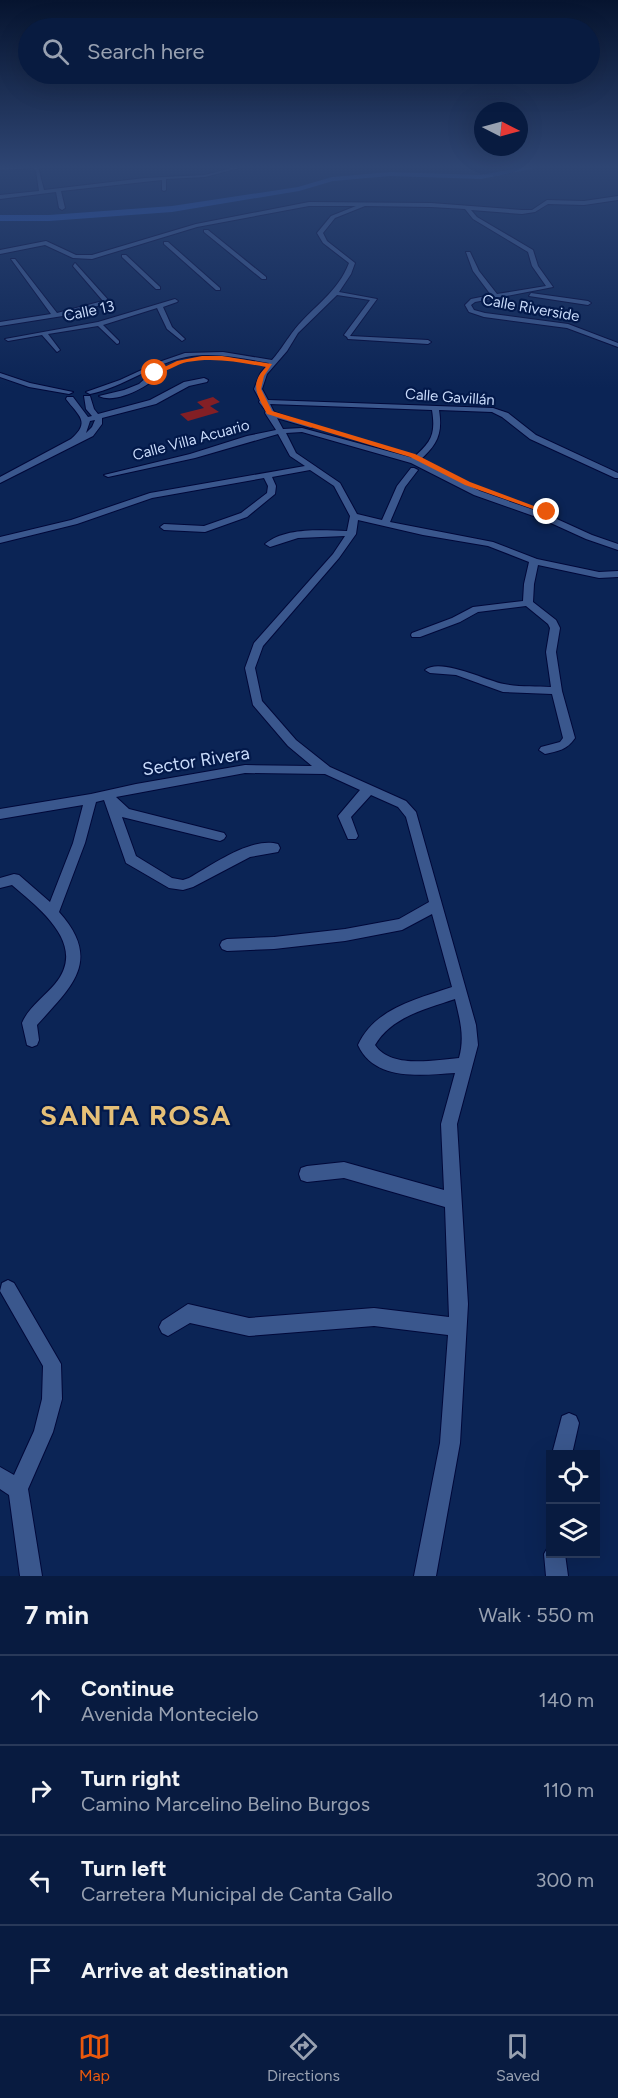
<!DOCTYPE html>
<meta charset="utf-8">
<style>
body{margin:0;font-family:Figtree,sans-serif;background:#16284b;color:#f1f3f6}
.controls{position:absolute;right:18px;bottom:18px;display:grid;overflow:hidden;border-radius:0px;box-shadow:0 6px 24px #0002}
.controls button{width:54px;height:54px;display:grid;place-items:center;padding:0;border:0;border-bottom:2px solid #293959;background:#081b40;color:#f1f3f6;font:30px sans-serif}
.compass{position:absolute;left:474px;top:102px;width:54px;height:54px;border-radius:50%;background:#081b40;box-shadow:0 6px 24px #0002;rotate:96deg}
.stop{position:absolute;width:18px;height:18px;margin:-14px;border:4px solid #ea580c;border-radius:50%;background:#fff}
.stop.end{background:#ea580c;border-color:#fff;box-shadow:0 2px 6px #0008}
.list{margin:0;padding:0;list-style:none}
h2{display:flex;justify-content:space-between;align-items:center;height:78px;margin:0;padding:0 24px;font-size:26px}
h2 small{font-size:20px;font-weight:400;color:#98a1b1}
.list li{display:grid;grid-template-columns:39px 1fr auto;gap:18px;align-items:center;box-sizing:border-box;height:90px;padding:0 24px;border-top:2px solid #293959}
.list b{display:block;font-size:22px;white-space:nowrap}
.list p{margin:0;font-size:20px;white-space:nowrap;color:#98a1b1}
.list em{font-size:20px;font-style:normal;color:#98a1b1}
.icon{flex:none;width:33px;height:33px;fill:none;stroke:currentColor;stroke-width:2;stroke-linecap:round;stroke-linejoin:round}
.map{position:relative;flex:none;width:618px;height:1576px;overflow:hidden}
.search{position:absolute;background:#081b40;box-shadow:0 6px 24px #0002;left:18px;right:18px;top:18px;height:66px;display:flex;align-items:center;gap:15px;box-sizing:border-box;padding:0 21px;border-radius:33px;color:#98a1b1;font-size:22px}
.sheet{height:438px;background:#081b40}
nav{display:flex;justify-content:space-around;align-items:center;box-sizing:border-box;height:84px;border-top:2px solid #293959;background:#081b40;font-size:16px;color:#98a1b1}
nav a{display:grid;justify-items:center;gap:3px}
nav .on{color:#ea580c}
.map>svg:first-child{display:block}
.green{fill:#831f25}
.lines{fill:none;stroke-linecap:round;stroke-linejoin:round}
.river{fill:#2451ae;fill-rule:evenodd}
.minor-casing{stroke:#000839;stroke-width:2}
.minor{fill:#3a578d;fill-rule:evenodd}
.route{fill:#ea580c}
.labels{text-anchor:middle;stroke-width:4.5;stroke-linejoin:round;paint-order:stroke}
.far-street-label{font-size:15px;fill:#c9dbfa;stroke:#03194a}
.street-label{font-size:18px;fill:#c9dbfa;stroke:#03194a}
.near-district-label{font-size:28px;font-weight:bold;letter-spacing:1.5px;fill:#e5bf77;stroke:#03194a}
</style>
<div class="map">
<svg width="618" height="1576" viewBox="0 0 618 1576">
<rect width="100%" height="100%" fill="#0b2455"/>
<!-- green -->
<path class="green" d="M 213,397 L 220,402 L 210,406 L 219,412 L 188,421 L 180,414 L 204,408 L 197,402 Z"/>
<g class="lines">
<!-- river -->
<path class="river" d="M 524,167 L 541,167 L 481,179 L 390,176 L 333,181 L 299,191 L 172,212 L 49,221 L 0,221 L 0,215 L 49,215 L 172,206 L 298,187 L 332,177 L 390,172 L 481,175 Z"/>
<defs>
<g id="minor">
<path d="M 38,167 L 44,190 L 145,178 L 205,175 L 235,167 L 243,167 L 205,177 L 166,179 L 166,190 L 164,191 L 162,190 L 162,180 L 61,191 L 65,208 L 62,210 L 59,208 L 56,192 L 0,199 L 0,195 L 39,191 L 36,171 L 33,168 L 0,170 L 0,168 Z"/>
<path d="M 618,196 L 618,200 L 584,205 L 548,204 L 535,212 L 522,214 L 471,210 L 477,217 L 533,250 L 538,266 L 553,287 L 475,302 L 471,305 L 474,310 L 485,313 L 568,324 L 618,343 L 618,347 L 567,328 L 484,317 L 469,312 L 465,305 L 471,299 L 491,295 L 473,271 L 466,252 L 470,252 L 479,271 L 497,294 L 546,286 L 532,266 L 528,252 L 473,219 L 465,209 L 431,207 L 365,206 L 335,218 L 323,233 L 327,241 L 355,263 L 351,274 L 339,292 L 377,299 L 350,336 L 428,340 L 431,342 L 428,344 L 348,339 L 347,337 L 344,335 L 370,300 L 337,295 L 298,333 L 287,351 L 267,374 L 262,389 L 268,400 L 493,408 L 508,413 L 536,435 L 618,473 L 618,478 L 615,478 L 530,439 L 502,417 L 492,412 L 439,410 C 443,434 437,445 419,461 L 480,491 L 548,515 L 592,535 L 618,544 L 618,550 L 586,539 L 542,519 L 474,495 L 411,463 L 302,432 L 286,433 L 296,453 L 340,483 L 357,514 L 382,520 L 397,486 L 411,468 L 414,468 L 418,470 L 405,487 L 390,522 L 493,542 L 537,559 L 599,572 L 618,571 L 618,577 L 599,578 L 538,565 L 534,584 L 533,602 L 556,620 L 560,628 L 556,652 L 562,691 L 575,738 C 567,750 558,751 545,754 L 539,750 L 541,747 L 560,742 L 563,738 L 552,694 L 503,692 L 456,675 L 430,673 L 425,670 C 440,657 487,681 504,684 C 519,687 536,686 551,687 L 546,652 L 550,628 L 548,624 L 526,606 L 478,612 L 460,622 L 420,637 L 412,637 L 411,635 L 412,633 L 452,618 L 473,607 L 523,601 L 524,584 L 529,562 L 488,546 L 423,535 L 358,520 L 356,534 L 339,558 L 263,646 L 255,668 L 262,701 L 296,740 L 330,767 L 406,801 L 416,812 L 476,1025 L 478,1045 L 457,1124 L 468,1304 L 460,1443 L 436,1576 L 414,1576 L 440,1443 L 448,1335 L 374,1326 L 249,1336 L 190,1323 L 168,1336 L 162,1333 L 159,1327 L 162,1321 L 188,1304 L 249,1318 L 374,1308 L 449,1317 L 445,1207 L 344,1178 L 307,1182 L 301,1180 L 299,1174 L 301,1168 L 307,1166 L 344,1162 L 444,1190 L 441,1124 L 455,1073 C 422,1075 375,1082 358,1045 C 375,1008 417,999 452,987 L 432,914 L 402,930 L 345,941 L 274,949 L 227,951 L 222,949 L 220,945 L 222,941 L 227,939 L 274,937 L 345,929 L 399,919 L 429,902 L 406,817 L 398,807 L 371,795 L 351,817 L 358,836 L 356,839 L 348,839 L 338,816 L 360,790 L 325,774 L 245,773 L 116,797 L 129,809 L 224,833 L 226,836 L 224,839 L 220,841 L 122,817 L 136,856 L 172,878 L 183,880 L 189,878 C 212,865 252,836 278,844 L 280,848 L 278,852 L 250,857 L 193,887 L 183,890 L 169,888 L 126,863 L 104,800 L 96,802 L 85,843 L 59,912 C 103,961 71,987 37,1025 L 39,1040 L 37,1045 L 32,1047 L 27,1045 L 22,1023 C 28,1008 45,996 55,984 C 88,945 40,909 12,885 L 0,888 L 0,878 L 14,874 L 19,875 L 50,902 L 73,843 L 83,805 L 0,819 L 0,809 L 91,794 L 136,784 L 245,765 L 312,766 L 288,746 L 253,705 L 245,668 L 254,643 L 333,554 L 345,536 L 298,538 L 270,547 L 265,544 C 285,527 322,530 347,531 L 350,516 L 334,486 L 310,470 L 272,477 L 276,486 L 275,494 L 247,517 L 205,532 L 164,530 L 160,527 L 164,524 L 204,526 L 241,513 L 267,493 L 268,486 L 264,478 L 152,498 L 77,524 L 0,543 L 0,537 L 71,520 L 150,493 L 305,466 L 290,456 L 278,434 L 195,458 L 108,477 L 104,475 L 190,454 L 247,436 L 276,430 L 265,413 L 266,411 L 259,402 L 260,400 L 254,389 L 260,374 L 269,363 C 242,358 213,352 186,357 C 152,364 124,387 90,394 L 86,392 L 120,380 L 159,362 L 185,353 L 223,352 L 272,360 C 281,350 287,339 295,329 C 314,306 338,292 349,263 L 323,243 L 317,233 L 331,216 L 356,206 L 309,206 L 197,227 L 92,259 L 73,258 L 45,245 L 0,254 L 0,250 L 46,241 L 76,255 L 92,255 L 196,224 L 309,202 L 431,203 L 522,210 L 532,210 L 547,200 L 584,201 ZM 270,404 L 432,410 C 436,435 431,442 413,458 L 302,428 L 283,429 L 277,418 L 311,428 L 315,426 L 274,412 ZM 455,999 C 460,1020 465,1037 459,1058 C 434,1060 391,1069 375,1045 C 391,1017 426,1009 455,999 Z"/>
<path d="M 204,230 L 208,230 L 266,277 L 266,279 L 262,279 L 204,232 Z"/>
<path d="M 164,242 L 168,242 L 220,288 L 220,290 L 216,290 L 164,244 Z"/>
<path d="M 122,255 L 126,255 L 160,287 L 160,289 L 156,289 L 122,257 Z"/>
<path d="M 11,259 L 15,259 L 57,313 L 103,301 L 73,266 L 75,263 L 110,302 L 69,315 L 0,326 L 0,322 L 51,314 Z"/>
<path d="M 531,293 L 588,301 L 591,303 L 588,305 L 529,296 Z"/>
<path d="M 175,299 L 178,301 L 177,302 L 163,307 L 172,327 L 185,339 L 182,341 L 167,329 L 157,308 L 103,325 L 119,341 L 119,343 L 117,344 L 98,326 L 48,334 L 60,350 L 57,352 L 42,335 L 8,341 L 5,339 L 98,322 Z"/>
<path d="M 156,369 L 163,371 C 152,385 116,405 99,396 L 124,390 L 139,384 Z"/>
<path d="M 0,373 L 30,383 L 73,392 L 69,394 L 29,387 L 0,377 Z"/>
<path d="M 204,378 L 208,380 L 207,382 L 189,386 L 156,404 L 102,418 L 102,424 L 93,436 L 0,483 L 0,477 L 71,439 C 91,422 79,416 66,399 L 67,397 L 73,397 L 88,417 L 92,416 L 86,409 L 84,396 L 90,396 L 94,409 L 98,414 L 150,400 L 184,382 ZM 95,420 L 92,427 L 86,433 L 90,421 Z"/>
<path d="M 8,1280 L 14,1283 L 61,1364 L 62,1399 L 53,1432 L 28,1489 L 42,1576 L 20,1576 L 9,1495 L 0,1489 L 0,1467 L 14,1475 L 34,1431 L 42,1399 L 43,1366 L 0,1291 L 2,1283 Z"/>
<path d="M 569,1413 L 576,1416 L 579,1423 L 572,1454 L 552,1454 L 562,1416 Z"/>
<path d="M 550,1545 L 550,1554 L 565,1554 L 568,1576 L 546,1576 L 544,1554 L 548,1547 Z"/>
</g>
</defs>
<!-- minor casing -->
<use href="#minor" class="minor-casing"/>
<!-- minor -->
<use href="#minor" class="minor"/>
</g>
<!-- sky -->
<linearGradient id="sky" x2="0" y2="1"><stop stop-color="#06142f"/><stop offset="0.43" stop-color="#2e4573"/><stop offset="1" stop-color="#2e4573" stop-opacity="0"/></linearGradient>
<rect width="618" height="388" fill="url(#sky)"/>
<!-- route -->
<path class="route" d="M 202,356 L 222,356 L 272,364 L 264,376 L 261,389 L 272,411 L 415,454 L 470,482 L 550,512 L 544,513 L 465,485 L 410,457 L 267,414 C 257,395 249,384 266,367 C 239,362 214,357 187,362 C 176,364 161,376 152,373 L 177,361 Z"/>
<g class="labels">
<!-- far-street labels -->
<g class="far-street-label">
<text transform="translate(531 308) rotate(10)" y="5">Calle Riverside</text>
<text transform="translate(89 311) rotate(-12)" y="5">Calle 13</text>
<text transform="translate(450 397) rotate(4)" y="5">Calle Gavillán</text>
<text transform="translate(191 440) rotate(-15)" y="5">Calle Villa Acuario</text>
</g>
<!-- street labels -->
<g class="street-label">
<text transform="translate(196 761) rotate(-9)" y="6">Sector Rivera</text>
</g>
<!-- near-district labels -->
<g class="near-district-label">
<text x="136" y="1125">SANTA ROSA</text>
</g>
</g>
</svg>
<div class="controls">
<button><svg class="icon" aria-label="locate" viewBox="0 0 24 24"><circle cx="12" cy="12" r="6"/><path d="M12 2v4M12 18v4M2 12h4M18 12h4"/></svg></button>
<button><svg class="icon" aria-label="layers" viewBox="0 0 24 24"><path d="M12 4l9 5-9 5-9-5zM3 14l9 5 9-5"/></svg></button>
</div>
<svg class="compass" viewBox="-18 -18 36 36"><path d="M0-13l5 13h-10z" fill="#e53935"/><path d="M0 13l5-13h-10z" fill="#98a1b1"/></svg>
<div class="stop" style="left:155px;top:373px"></div>
<div class="stop end" style="left:547px;top:512px"></div>
<div class="search"><svg class="icon" aria-label="search" viewBox="0 0 24 24"><circle cx="10" cy="10" r="6"/><path d="M15 15l6 6"/></svg>Search here</div>
</div>
<section class="sheet">
<h2>7 min<small>Walk · 550 m</small></h2>
<ul class="list">
<li><svg class="icon" aria-label="ahead" viewBox="0 0 24 24"><path d="M12 20V5M6 11l6-6 6 6"/></svg><div><b>Continue</b><p>Avenida Montecielo</p></div><em>140 m</em></li>
<li><svg class="icon" aria-label="right" viewBox="0 0 24 24"><path d="M7 20v-9h11M14 6l5 5-5 5"/></svg><div><b>Turn right</b><p>Camino Marcelino Belino Burgos</p></div><em>110 m</em></li>
<li><svg class="icon" aria-label="left" viewBox="0 0 24 24"><path d="M17 20v-9H6M10 6l-5 5 5 5"/></svg><div><b>Turn left</b><p>Carretera Municipal de Canta Gallo</p></div><em>300 m</em></li>
<li><svg class="icon" aria-label="arrive" viewBox="0 0 24 24"><path d="M6 21V4h12l-3 4 3 4H6"/></svg><div><b>Arrive at destination</b></div></li>
</ul>
</section>
<nav>
<a class="on"><svg class="icon" aria-label="map" viewBox="0 0 24 24"><path d="M3 6l6-2 6 2 6-2v14l-6 2-6-2-6 2zM9 4v14M15 6v14"/></svg>Map</a>
<a><svg class="icon" aria-label="directions" viewBox="0 0 24 24"><path d="M12 3l9 9-9 9-9-9zM9 14v-3h6M13 9l2 2-2 2"/></svg>Directions</a>
<a><svg class="icon" aria-label="saved" viewBox="0 0 24 24"><path d="M7 4h10v16l-5-4-5 4z"/></svg>Saved</a>
</nav>
